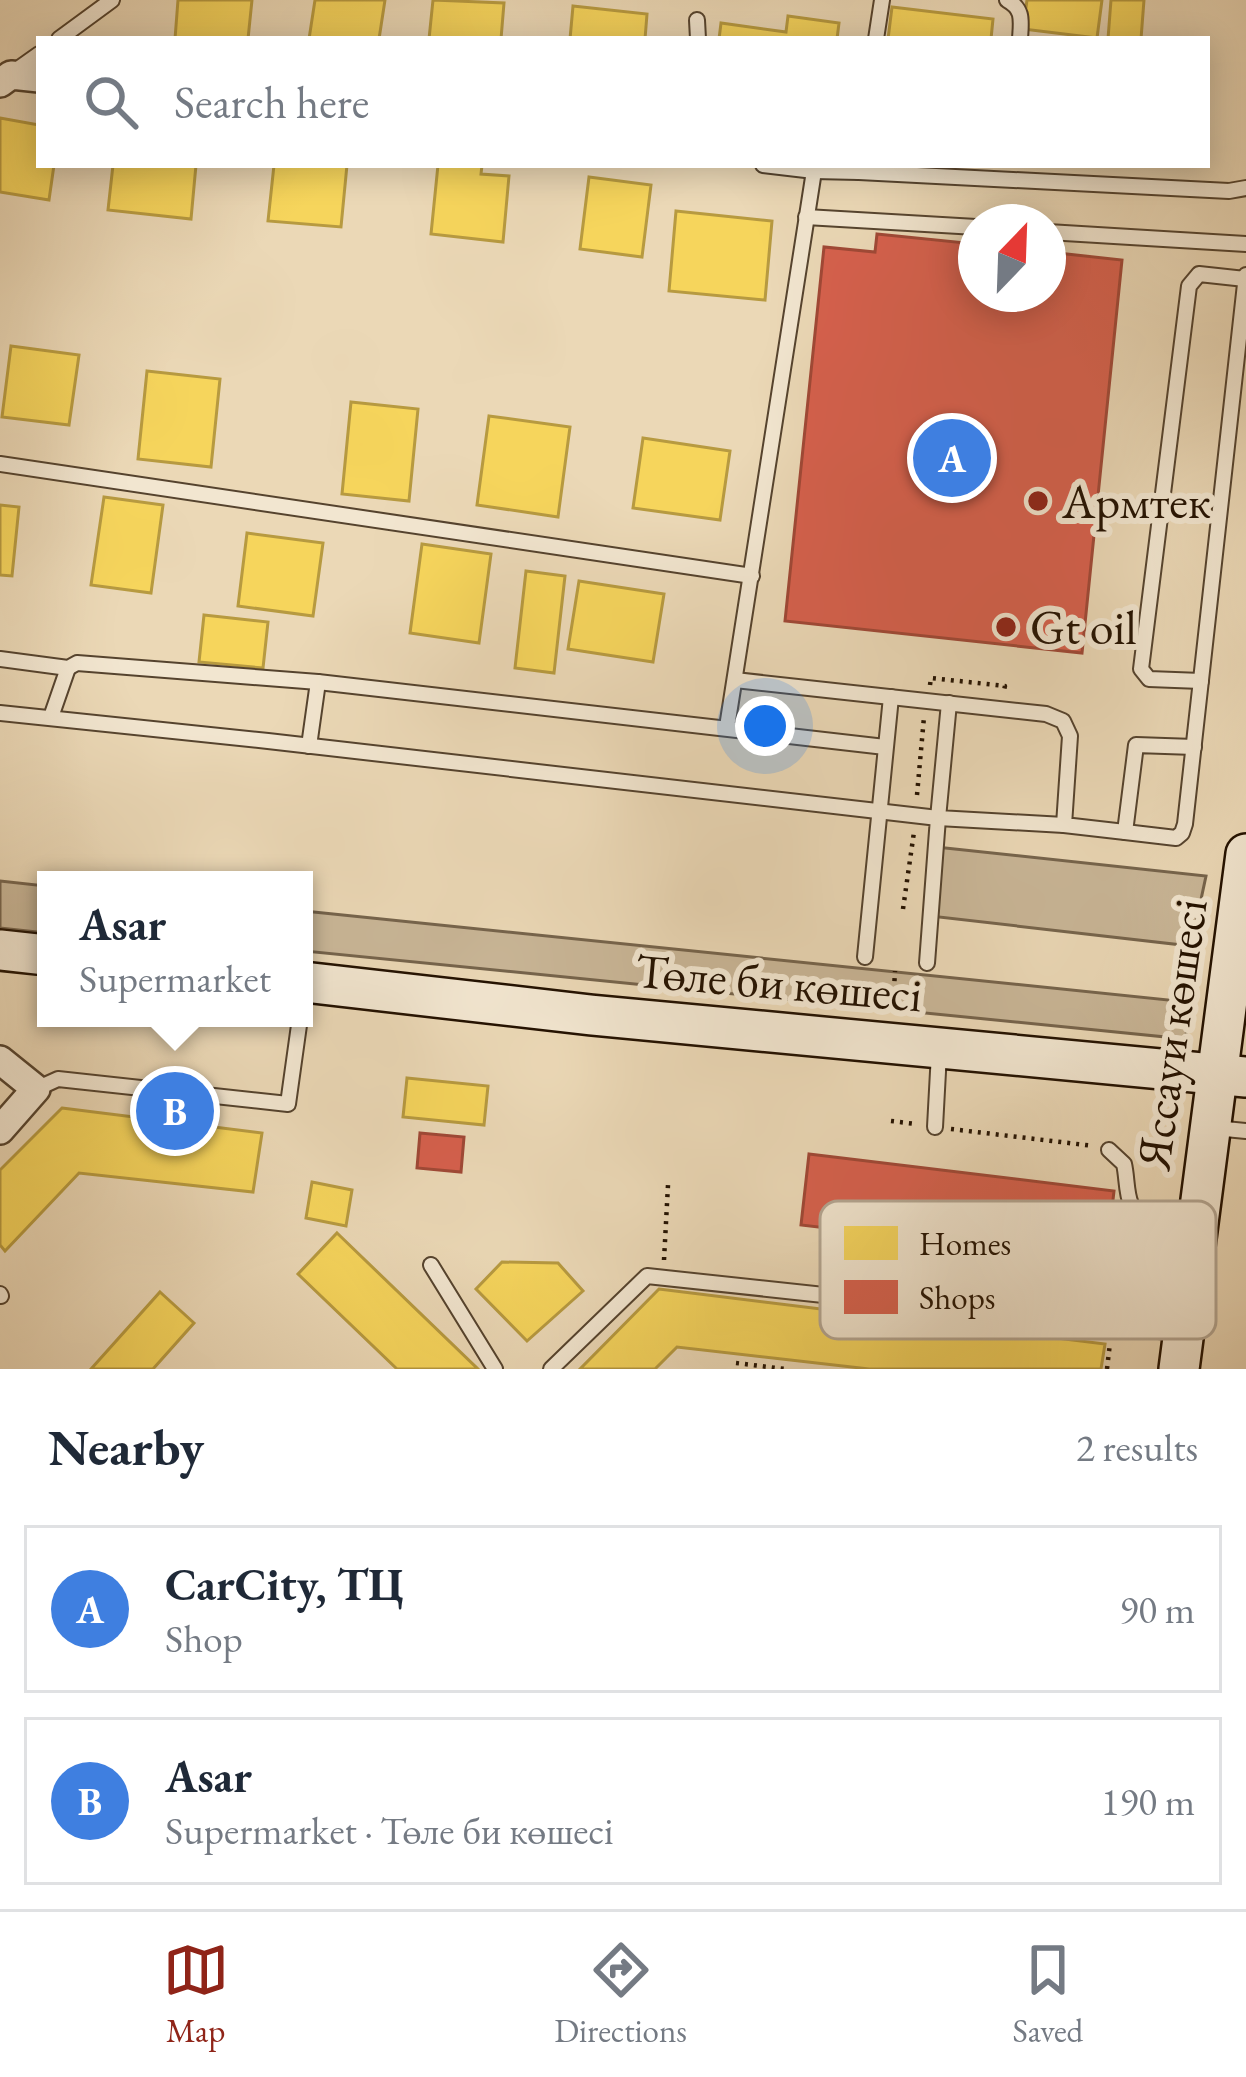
<!DOCTYPE html>
<meta charset="utf-8">
<style>
body{margin:0;font-family:"EB Garamond",serif;background:#f2f2f3;color:#1f2937}
.compass{position:absolute;left:958px;top:204px;width:108px;height:108px;border-radius:50%;background:#fff;box-shadow:0 6px 30px #0003;rotate:23deg}
.you{position:absolute;left:765px;top:726px;width:42px;height:42px;margin:-30px;border:9px solid #fff;border-radius:50%;background:#1a73e8;box-shadow:0 0 0 18px #1a73e833}
.badge{display:grid;place-items:center;width:78px;height:78px;border-radius:50%;background:#8f2418;color:#fff;font-size:39px;font-weight:700}
.pin{position:absolute;translate:-50% -50%;border:6px solid #fff;box-shadow:0 3px 12px #0006}
.popup{position:absolute;left:37px;top:871px;width:276px;height:156px;box-sizing:border-box;display:grid;place-content:center;border-radius:0px;background:#fff;filter:drop-shadow(0 3px 9px #0005);font-size:39px;white-space:nowrap;color:#747a83}
.popup b{font-size:45px;color:#1f2937}
.popup::after{content:'';position:absolute;left:50%;top:100%;margin-left:-24px;border:24px solid transparent;border-top-color:#fff}
.list{margin:0;padding:0;list-style:none}
h2{display:flex;justify-content:space-between;align-items:center;height:156px;margin:0;padding:0 48px;font-size:51px}
h2 small{font-size:39px;font-weight:400;color:#747a83}
.list li{display:grid;grid-template-columns:78px 1fr auto;gap:36px;align-items:center;box-sizing:border-box;height:168px;margin:0 24px 24px;padding:0 24px;border:3px solid #e0e1e3;border-radius:0px}
.list b{display:block;font-size:45px;white-space:nowrap}
.list p{margin:0;font-size:39px;white-space:nowrap;color:#747a83}
.list em{font-size:39px;font-style:normal;color:#747a83}
.icon{flex:none;width:66px;height:66px;fill:none;stroke:currentColor;stroke-width:2;stroke-linecap:round;stroke-linejoin:round}
.map{position:relative;flex:none;width:1246px;height:1369px;overflow:hidden}
.search{position:absolute;background:#fff;box-shadow:0 6px 30px #0003;left:36px;right:36px;top:36px;height:132px;display:flex;align-items:center;gap:30px;box-sizing:border-box;padding:0 42px;border-radius:0px;color:#747a83;font-size:45px}
.sheet{height:540px;background:#fff}
nav{display:flex;justify-content:space-around;align-items:center;box-sizing:border-box;height:168px;border-top:3px solid #e0e1e3;background:#fff;font-size:33px;color:#747a83}
nav a{display:grid;justify-items:center;gap:6px}
nav .on{color:#8f2418}
.map>svg:first-child{display:block}
.green{fill:#c9b697;stroke:#76644c;stroke-width:3}
.homes{fill:#f6d55c;stroke:#b79a40;stroke-width:3}
.shops{fill:#d6604d;stroke:#a04836;stroke-width:3}
.lines{fill:none;stroke-linecap:round;stroke-linejoin:round}
.lane-casing{stroke:#55432e;stroke-width:18}
.street-casing{stroke:#55432e;stroke-width:32}
.secondary-casing{stroke:#231100;stroke-width:44}
.path{stroke:#231100;stroke-width:4.5;stroke-dasharray:3 6;stroke-linecap:butt}
.lane{stroke:#f2e6d0;stroke-width:14}
.street{stroke:#f2e6d0;stroke-width:27}
.secondary{stroke:#f2e6d0;stroke-width:39}
.poi-dot{fill:#8f2418;stroke:#f2e6d0;stroke-width:4.5}
.labels{text-anchor:middle;stroke-width:12;stroke-linejoin:round;paint-order:stroke}
.poi-label{font-size:48px;fill:#231100;stroke:#f2e6d0;text-anchor:start}
.street-label{font-size:48px;fill:#231100;stroke:#f2e6d0}
.key{fill:#f2e6d0;stroke:#b4a692;stroke-width:3}
.key-label{font-size:33px;fill:#231100}
</style>
<div class="map">
<svg width="1246" height="1369" viewBox="0 0 1246 1369">
<rect width="100%" height="100%" fill="#ebd8b6"/>
<filter id="stains"><feTurbulence type="fractalNoise" baseFrequency=".00167" numOctaves="4"/><feColorMatrix values="0 0 0 0 .2 0 0 0 0 .09 0 0 0 0 .02 0 0 0 .5 -.17"/></filter>
<radialGradient id="worn" r=".72"><stop offset=".6" stop-color="#630" stop-opacity="0"/><stop offset="1" stop-color="#630" stop-opacity=".3"/></radialGradient>
<!-- green -->
<g class="green">
<path d="M 936,847 L 1206,876 L 1191,946 L 930,916 Z"/>
<path d="M 0,881 L 46,886 L 46,933 L 0,928 Z"/>
<path d="M 304,911 L 1188,1002 L 1186,1039 L 304,951 Z"/>
</g>
<!-- homes -->
<g class="homes">
<path d="M 178,0 L 252,0 L 248,39 L 175,39 Z"/>
<path d="M 315,0 L 385,0 L 379,39 L 309,39 Z"/>
<path d="M 433,0 L 504,3 L 501,39 L 429,39 Z"/>
<path d="M 1027,0 L 1102,0 L 1097,38 L 1023,29 Z"/>
<path d="M 1111,0 L 1144,0 L 1141,39 L 1108,39 Z"/>
<path d="M 573,6 L 647,14 L 645,39 L 570,39 Z"/>
<path d="M 892,7 L 993,19 L 991,39 L 888,39 Z"/>
<path d="M 788,16 L 839,23 L 837,39 L 719,39 L 721,23 L 786,32 Z"/>
<path d="M 0,118 L 39,125 L 39,165 L 54,165 L 49,200 L 0,192 Z"/>
<path d="M 113,165 L 196,165 L 191,219 L 108,210 Z"/>
<path d="M 274,165 L 347,165 L 341,227 L 268,221 Z"/>
<path d="M 438,165 L 482,165 L 481,174 L 509,176 L 503,242 L 431,234 Z"/>
<path d="M 589,177 L 651,185 L 642,257 L 580,249 Z"/>
<path d="M 676,211 L 772,221 L 765,300 L 669,291 Z"/>
<path d="M 11,346 L 79,355 L 69,425 L 2,417 Z"/>
<path d="M 147,371 L 220,379 L 211,467 L 138,459 Z"/>
<path d="M 351,402 L 418,409 L 409,501 L 342,494 Z"/>
<path d="M 489,416 L 570,427 L 558,517 L 477,505 Z"/>
<path d="M 643,438 L 730,451 L 720,520 L 633,508 Z"/>
<path d="M 104,497 L 163,505 L 151,593 L 91,585 Z"/>
<path d="M 0,505 L 19,507 L 12,576 L 0,575 Z"/>
<path d="M 247,533 L 323,543 L 313,616 L 238,606 Z"/>
<path d="M 422,544 L 491,554 L 479,643 L 410,633 Z"/>
<path d="M 526,571 L 565,576 L 554,673 L 515,668 Z"/>
<path d="M 579,581 L 664,594 L 653,662 L 568,649 Z"/>
<path d="M 204,615 L 268,622 L 263,668 L 199,662 Z"/>
<path d="M 407,1078 L 488,1086 L 484,1125 L 403,1117 Z"/>
<path d="M 62,1108 L 262,1133 L 253,1192 L 79,1173 L 5,1251 L 0,1245 L 0,1170 Z"/>
<path d="M 312,1182 L 352,1190 L 346,1226 L 306,1218 Z"/>
<path d="M 337,1233 L 478,1369 L 397,1369 L 298,1274 Z"/>
<path d="M 502,1262 L 558,1263 L 583,1291 L 527,1341 L 476,1289 Z"/>
<path d="M 659,1289 L 1105,1344 L 1101,1369 L 869,1369 L 677,1347 L 655,1369 L 580,1369 Z"/>
<path d="M 160,1292 L 194,1323 L 153,1369 L 91,1369 Z"/>
</g>
<!-- shops -->
<g class="shops">
<path d="M 877,234 L 976,244 L 976,294 L 1048,294 L 1048,252 L 1122,260 L 1082,653 L 785,621 L 824,247 L 875,252 Z"/>
<path d="M 420,1133 L 464,1137 L 461,1172 L 417,1168 Z"/>
<path d="M 809,1154 L 1114,1191 L 1106,1261 L 801,1225 Z"/>
</g>
<g class="lines">
<defs>
<g id="lane">
<path d="M 1007,0 C 1024,9 1021,21 1020,39"/>
<path d="M 697,20 L 698,39"/>
<path d="M 59,39 L 112,0"/>
<path d="M 876,39 L 882,0"/>
<path d="M 15,71 L 39,54"/>
<path d="M 763,165 L 814,171 L 859,172 L 860,165"/>
<path d="M 859,172 L 1229,191 L 1246,188"/>
<path d="M 806,217 L 976,227"/>
<path d="M 1048,232 L 1246,244"/>
<path d="M 0,464 L 752,576"/>
<path d="M 0,659 L 68,668 L 77,663 L 318,682 L 885,747"/>
<path d="M 735,680 L 1046,714 L 1063,721 L 1070,736 L 1064,825 L 1125,832 L 1136,745 L 1194,747"/>
<path d="M 1201,681 L 1149,679 L 1141,669 L 1189,286 L 1199,274 L 1245,279"/>
<path d="M 949,703 L 938,818 L 1064,825"/>
<path d="M 0,713 L 268,741 L 938,818 L 927,963"/>
<path d="M 51,717 L 68,668"/>
<path d="M 727,727 L 814,171"/>
<path d="M 309,746 L 318,682"/>
<path d="M 1125,832 L 1176,838 L 1182,833 L 1185,824 L 1246,275"/>
<path d="M 865,957 L 891,697"/>
<path d="M 36,1089 L 58,1079 L 288,1104 L 300,1018"/>
<path d="M 935,1127 L 939,1053"/>
<path d="M 1215,1128 L 1246,1131"/>
<path d="M 1109,1150 L 1124,1164 C 1127,1176 1126,1193 1131,1204 C 1141,1224 1178,1222 1197,1224"/>
<path d="M 431,1265 L 495,1369"/>
<path d="M 0,1294 L 1,1296"/>
<path d="M 551,1369 L 647,1276 L 1177,1333"/>
</g>
<g id="street">
<path d="M 0,83 L 11,75 L 39,78"/>
<path d="M 0,1060 L 36,1089 L 0,1130"/>
</g>
<g id="secondary">
<path d="M 0,950 L 46,955"/>
<path d="M 304,982 L 591,1015 L 1246,1077"/>
<path d="M 1179,1369 L 1246,854"/>
</g>
</defs>
<!-- lane casing -->
<use href="#lane" class="lane-casing"/>
<!-- street casing -->
<use href="#street" class="street-casing"/>
<!-- secondary casing -->
<use href="#secondary" class="secondary-casing"/>
<!-- path -->
<g class="path">
<path d="M 930,685 L 931,678 L 1005,686 L 1004,690"/>
<path d="M 917,795 L 924,717"/>
<path d="M 903,909 L 914,832"/>
<path d="M 893,1008 L 895,971"/>
<path d="M 891,1121 L 916,1124"/>
<path d="M 951,1129 L 1094,1146"/>
<path d="M 664,1260 L 668,1185"/>
<path d="M 736,1363 L 785,1369"/>
<path d="M 1107,1369 L 1110,1343"/>
</g>
<!-- lane -->
<use href="#lane" class="lane"/>
<!-- street -->
<use href="#street" class="street"/>
<!-- secondary -->
<use href="#secondary" class="secondary"/>
</g>
<!-- markers -->
<g class="poi-dot">
<circle cx="1038" cy="501" r="12"/>
<circle cx="1006" cy="627" r="12"/>
</g>
<g class="labels">
<!-- poi labels -->
<g class="poi-label">
<text x="1062" y="518">Армтек</text>
<text x="1030" y="644">Gt oil</text>
</g>
<!-- street labels -->
<g class="street-label">
<text transform="translate(779 982) rotate(5)" y="17">Төле би көшесі</text>
<text transform="translate(1171 1034) rotate(-82)" y="17">Яссауи көшесі</text>
</g>
</g>
<!-- legend -->
<rect x="820" y="1201" width="396" height="138" rx="18" class="key"/>
<rect x="844" y="1226" width="54" height="34" fill="#f6d55c"/>
<rect x="844" y="1280" width="54" height="34" fill="#d6604d"/>
<g class="key-label">
<text x="919" y="1255">Homes</text>
<text x="919" y="1309">Shops</text>
</g>
<rect width="100%" height="100%" filter="url(#stains)"/>
<rect width="100%" height="100%" fill="url(#worn)"/>
</svg>
<svg class="compass" viewBox="-18 -18 36 36"><path d="M0-13l5 13h-10z" fill="#e53935"/><path d="M0 13l5-13h-10z" fill="#747a83"/></svg>
<div class="you"></div>
<div class="pin badge" style="left:952px;top:458px;background:#3f7fe0">A</div>
<div class="pin badge" style="left:175px;top:1111px;background:#3f7fe0">B</div>
<div class="popup"><b>Asar</b>Supermarket</div>
<div class="search"><svg class="icon" aria-label="search" viewBox="0 0 24 24"><circle cx="10" cy="10" r="6"/><path d="M15 15l6 6"/></svg>Search here</div>
</div>
<section class="sheet">
<h2>Nearby<small>2 results</small></h2>
<ul class="list">
<li><span class="badge" style="background:#3f7fe0">A</span><div><b>CarCity, ТЦ</b><p>Shop</p></div><em>90 m</em></li>
<li><span class="badge" style="background:#3f7fe0">B</span><div><b>Asar</b><p>Supermarket · Төле би көшесі</p></div><em>190 m</em></li>
</ul>
</section>
<nav>
<a class="on"><svg class="icon" aria-label="map" viewBox="0 0 24 24"><path d="M3 6l6-2 6 2 6-2v14l-6 2-6-2-6 2zM9 4v14M15 6v14"/></svg>Map</a>
<a><svg class="icon" aria-label="directions" viewBox="0 0 24 24"><path d="M12 3l9 9-9 9-9-9zM9 14v-3h6M13 9l2 2-2 2"/></svg>Directions</a>
<a><svg class="icon" aria-label="saved" viewBox="0 0 24 24"><path d="M7 4h10v16l-5-4-5 4z"/></svg>Saved</a>
</nav>
